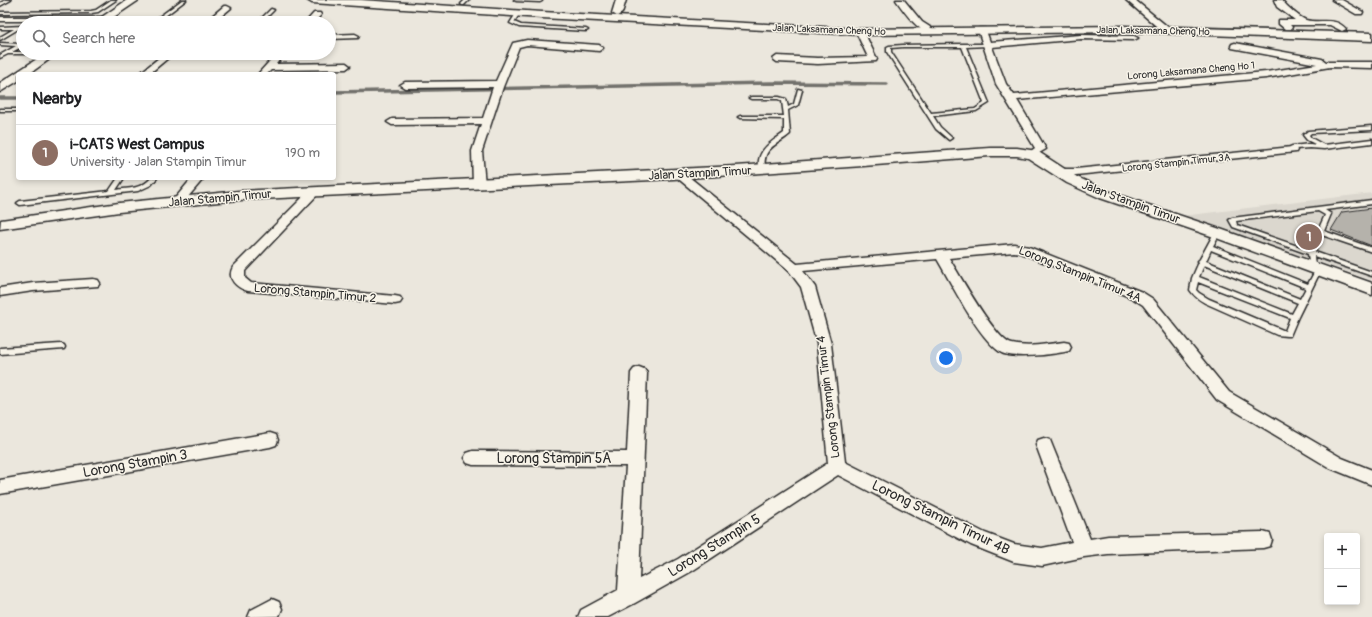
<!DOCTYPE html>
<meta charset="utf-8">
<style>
body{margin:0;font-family:Pangolin,sans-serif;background:#f2f2f2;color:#202124}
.controls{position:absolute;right:12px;bottom:12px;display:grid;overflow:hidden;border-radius:4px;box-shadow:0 2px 6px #0003}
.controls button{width:36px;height:36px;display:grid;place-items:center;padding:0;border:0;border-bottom:1px solid #e0e0e0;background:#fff;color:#202124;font:20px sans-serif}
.you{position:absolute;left:946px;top:358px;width:14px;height:14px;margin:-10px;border:3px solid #fff;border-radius:50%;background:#1a73e8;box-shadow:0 0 0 6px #1a73e833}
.badge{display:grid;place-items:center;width:26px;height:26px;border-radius:50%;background:#7c3aed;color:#fff;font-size:13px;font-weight:700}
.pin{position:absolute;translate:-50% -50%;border:2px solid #fff;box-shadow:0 1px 4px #0006}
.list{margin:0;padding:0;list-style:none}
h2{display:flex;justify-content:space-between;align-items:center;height:52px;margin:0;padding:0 16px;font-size:17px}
h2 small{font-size:13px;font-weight:400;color:#757577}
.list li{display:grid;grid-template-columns:26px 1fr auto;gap:12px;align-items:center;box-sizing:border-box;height:56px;padding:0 16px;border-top:1px solid #e0e0e0}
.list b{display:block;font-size:15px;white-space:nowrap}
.list p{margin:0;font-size:13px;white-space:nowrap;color:#757577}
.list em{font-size:13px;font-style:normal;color:#757577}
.icon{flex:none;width:22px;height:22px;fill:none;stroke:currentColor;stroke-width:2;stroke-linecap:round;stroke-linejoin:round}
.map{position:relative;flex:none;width:1372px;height:617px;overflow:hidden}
.search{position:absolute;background:#fff;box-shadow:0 2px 6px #0003;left:16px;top:16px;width:320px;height:44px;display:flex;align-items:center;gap:10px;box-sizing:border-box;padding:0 14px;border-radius:22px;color:#757577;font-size:15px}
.panel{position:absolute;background:#fff;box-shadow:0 2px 6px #0003;left:16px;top:72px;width:320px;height:108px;border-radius:4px}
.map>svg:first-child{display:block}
.built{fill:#dbd7ce}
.green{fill:#cbc8bf;stroke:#7b7a75}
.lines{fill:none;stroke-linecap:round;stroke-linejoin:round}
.stream{stroke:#72716c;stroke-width:3.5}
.building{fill:#b5b2ab;stroke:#2b2b2b}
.service-casing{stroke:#2b2b2b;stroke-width:3}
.minor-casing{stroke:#2b2b2b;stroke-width:3}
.tertiary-casing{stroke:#2b2b2b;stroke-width:3}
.secondary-casing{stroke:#2b2b2b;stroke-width:3}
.service{fill:#f7f3e8;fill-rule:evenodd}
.minor{fill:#f7f3e8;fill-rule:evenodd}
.tertiary{fill:#f7f3e8;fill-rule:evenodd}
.secondary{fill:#f7f3e8;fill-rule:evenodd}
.labels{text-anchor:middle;stroke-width:3;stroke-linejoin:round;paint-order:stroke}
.far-street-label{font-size:10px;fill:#2b2b2b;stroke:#f7f3e8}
.street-label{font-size:12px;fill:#2b2b2b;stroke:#f7f3e8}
.near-street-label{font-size:14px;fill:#2b2b2b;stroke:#f7f3e8}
</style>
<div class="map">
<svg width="1372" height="617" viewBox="0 0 1372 617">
<rect width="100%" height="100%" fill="#ebe7dd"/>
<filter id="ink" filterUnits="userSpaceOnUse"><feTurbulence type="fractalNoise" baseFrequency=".025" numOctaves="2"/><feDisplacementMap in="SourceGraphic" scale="8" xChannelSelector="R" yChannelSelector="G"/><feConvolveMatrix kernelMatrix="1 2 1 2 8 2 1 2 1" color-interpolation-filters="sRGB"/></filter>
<g filter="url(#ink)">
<!-- built -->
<path class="built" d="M 1372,193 L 1372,280 L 1182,216 Z"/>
<!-- green -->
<path class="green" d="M 1162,25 L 1372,33 L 1372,34 L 1162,27 Z"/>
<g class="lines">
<!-- stream -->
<g class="stream">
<path d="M 334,92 L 771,83 L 887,84"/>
<path d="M 0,98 L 18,98"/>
</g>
</g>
<!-- building -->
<path class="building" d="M 1372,208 L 1372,246 L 1331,230 L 1342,212 Z"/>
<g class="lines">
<defs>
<g id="service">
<path d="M 6,0 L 11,0 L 0,6 L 0,3 Z"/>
<path d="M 111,0 L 116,0 L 98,12 L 91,13 L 0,14 L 0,12 L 91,11 L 96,10 Z"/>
<path d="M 182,0 L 186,0 L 156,23 L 151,23 Z"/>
<path d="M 465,0 L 469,0 L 464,5 L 462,5 L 461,4 Z"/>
<path d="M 514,0 L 542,0 L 542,1 L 540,2 L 516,1 Z"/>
<path d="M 271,9 L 274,10 L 261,23 L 257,23 Z"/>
<path d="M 517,12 L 520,13 L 514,22 L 521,25 L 586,29 L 588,30 L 586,31 L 519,27 L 510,23 Z"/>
<path d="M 23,26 L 23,28 L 20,28 L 0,40 L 0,37 L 14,29 L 0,29 L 0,27 Z"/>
<path d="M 0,43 L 20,44 L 23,43 L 23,46 L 12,52 L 23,52 L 23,53 L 55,53 L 53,54 L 8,54 L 0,58 L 0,55 L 16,46 L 0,45 Z"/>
<path d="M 963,44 L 987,44 L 989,45 L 987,46 L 966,47 L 989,103 L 976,111 L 933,116 L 940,127 L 952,138 L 949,140 L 936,129 L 887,52 L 887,47 L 889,46 L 903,45 ZM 903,47 L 962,47 L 984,103 L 975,109 L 931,113 L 891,52 L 891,48 Z"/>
<path d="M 798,89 L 802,90 L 798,105 L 788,110 L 790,134 C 776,146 762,147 765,170 L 762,172 L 760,171 C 754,152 771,142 784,133 L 784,119 L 740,118 L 738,117 L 740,116 L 784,116 L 782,101 L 778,99 L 751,99 L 749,98 L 751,97 L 779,97 L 786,99 L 788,107 L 794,104 Z"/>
<rect x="0" y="109" width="18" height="2"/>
<path d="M 1372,126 L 1372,130 L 1311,133 L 1309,135 L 1311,138 L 1324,145 L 1372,139 L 1372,143 L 1324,149 L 1310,148 L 1295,149 L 1294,151 L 1292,152 L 1289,150 L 1290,147 L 1292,146 L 1310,144 L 1317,145 L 1307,140 L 1303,135 L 1308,131 Z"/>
<path d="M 118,178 L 124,178 L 116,190 C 129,188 142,189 151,178 L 157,178 L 151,185 L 138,191 L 20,205 L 17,203 L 20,201 L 109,191 Z"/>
<path d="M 1372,200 L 1372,204 L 1325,210 L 1331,214 L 1324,231 L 1372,248 L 1372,252 L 1322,235 L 1315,252 L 1372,272 L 1372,276 L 1314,256 L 1315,268 L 1312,270 L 1310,269 L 1308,254 L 1233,227 L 1229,220 L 1232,218 ZM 1318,211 L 1325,215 L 1309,250 L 1237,225 L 1236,221 Z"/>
<path d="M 1217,231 L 1220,233 L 1213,246 L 1308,284 L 1316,269 L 1320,269 L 1321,270 L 1298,317 L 1290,336 L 1287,336 L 1277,335 L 1205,303 C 1198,299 1194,296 1190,290 L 1192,278 L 1199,262 L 1198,261 L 1200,259 L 1214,233 ZM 1211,250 L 1306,288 L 1300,299 L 1206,261 ZM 1204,265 L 1298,303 L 1292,314 L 1199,277 ZM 1198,282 L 1290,318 L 1285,331 L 1209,299 L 1199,293 L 1196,290 Z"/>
<path d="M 61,344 L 64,345 L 65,347 L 64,349 L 0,354 L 0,348 Z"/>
</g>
<g id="minor">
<path d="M 896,0 L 904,0 L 922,22 L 933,29 L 933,33 C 920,35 903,10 896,0 Z"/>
<path d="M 1126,0 L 1135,0 L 1169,28 L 1169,32 L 1163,32 Z"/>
<path d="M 1274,0 L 1282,0 C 1285,5 1300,18 1306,20 C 1321,24 1334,16 1346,29 L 1342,31 L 1330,25 L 1290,25 L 1292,27 L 1291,29 L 1285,29 L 1279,24 L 1279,20 L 1295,20 L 1277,7 Z"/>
<path d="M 1332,0 L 1342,0 L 1363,12 L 1362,14 L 1356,14 Z"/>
<path d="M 224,6 L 227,6 L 231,8 L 213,23 L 204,23 Z"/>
<path d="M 314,13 L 320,13 L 321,15 L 313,23 L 305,23 Z"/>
<path d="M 0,17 L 105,17 L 109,19 L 105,21 L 0,21 Z"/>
<path d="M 979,28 L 985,28 L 990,42 L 1081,35 L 1134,36 L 1138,38 L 1134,40 L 1081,39 L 992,47 L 1006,84 L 1014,95 L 1266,72 L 1317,64 L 1232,48 L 1231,46 L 1232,44 L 1235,43 L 1322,59 L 1326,62 L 1372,62 L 1372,68 L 1330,67 L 1266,78 L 1017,100 L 1046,149 L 1032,157 L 1027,154 L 1035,148 L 996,84 L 978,30 Z"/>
<path d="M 857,30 L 863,30 L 864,32 L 877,59 L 876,61 L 818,64 L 777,62 L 773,59 L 777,56 L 818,58 L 868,57 L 856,32 Z"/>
<path d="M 355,34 L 359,36 L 358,38 L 329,39 L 329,35 Z"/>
<path d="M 527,40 L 599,45 L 603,48 L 599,51 L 527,45 L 519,47 L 503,87 L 482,151 L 485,185 L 483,187 L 475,187 L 473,185 L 472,151 L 481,124 L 392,125 L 387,122 L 392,119 L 483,118 L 493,87 L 405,88 L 400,85 L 405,82 L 496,81 L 513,43 Z"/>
<path d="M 165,53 L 174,53 L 149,74 L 139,74 Z"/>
<path d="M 277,53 L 286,53 L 276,64 L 346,63 L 350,66 L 346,69 L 271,70 L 267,74 L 258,74 Z"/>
<path d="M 1292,147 L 1296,148 L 1297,150 L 1296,152 L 1076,175 L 1060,175 L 1054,172 L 1060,169 L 1076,169 Z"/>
<path d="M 679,171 L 683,172 L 797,264 L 1014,244 L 1029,247 L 1142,292 L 1153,299 L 1229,392 L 1342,458 L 1372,470 L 1372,485 L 1330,468 L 1217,400 L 1143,305 L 1132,298 L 1021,253 L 1014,252 L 949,258 C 959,274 996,341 1012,344 C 1029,348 1047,344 1064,342 L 1069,343 L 1071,347 L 1069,351 C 1056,354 1011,360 1000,352 C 977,336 952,284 937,259 L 803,271 L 815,287 L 831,344 L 845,462 L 985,533 L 1014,544 L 1042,548 L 1072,542 L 1036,445 L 1038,440 L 1044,438 L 1050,440 L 1052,445 L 1090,539 L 1108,536 L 1263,532 L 1270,534 L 1272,540 L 1270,546 L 1263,548 L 1108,554 L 1084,557 L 1042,566 L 1014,562 L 971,545 L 838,475 L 692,571 L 635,603 L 608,617 L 578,617 L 581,610 L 618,590 L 626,466 L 473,465 L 467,463 L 464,458 L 467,453 L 473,451 L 627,452 L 631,373 L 634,369 L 639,367 L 644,369 L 647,373 L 639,579 L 678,559 L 828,463 L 817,344 L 801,287 L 789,271 L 675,176 L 673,174 L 675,172 Z"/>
<path d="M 192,178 L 204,178 L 182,204 L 174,204 L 172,202 Z"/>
<path d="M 315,188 L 319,189 L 321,191 L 319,193 L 245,271 L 245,278 L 251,283 L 395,296 L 400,297 L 402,300 L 400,303 L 395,304 L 248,291 C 237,288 226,279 233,267 L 311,189 Z"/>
<path d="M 93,279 L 98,280 L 100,283 L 98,286 L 33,291 L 0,296 L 0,288 L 33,283 Z"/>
<path d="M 270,433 L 276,435 L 278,440 L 276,445 L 270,447 L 0,494 L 0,480 Z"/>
<path d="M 272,599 L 279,602 L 282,609 L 279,616 L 248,617 L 251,610 Z"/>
</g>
<g id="tertiary">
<path d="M 127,0 L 139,0 L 105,23 L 93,23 Z"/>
<path d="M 616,0 L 626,0 L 622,13 L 617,16 L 612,13 Z"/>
<path d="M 46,53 L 58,53 L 29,74 L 18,74 L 18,81 L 0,92 L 0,83 Z"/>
<path d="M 990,148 L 1017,148 L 1037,151 L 1077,177 L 1110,192 L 1223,230 L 1372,283 L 1372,295 L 1211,236 L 1100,198 L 1067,183 L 1028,158 L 1017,156 L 990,156 L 863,166 L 673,179 L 239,200 L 119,212 L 0,229 L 1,220 L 119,203 L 239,191 L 736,166 Z"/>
</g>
<path id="secondary" d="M 307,0 L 361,0 L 542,12 L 860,29 L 1124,26 L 1372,33 L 1372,41 L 1124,32 L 860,35 L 542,18 L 312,3 Z"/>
</defs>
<!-- service casing -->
<use href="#service" class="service-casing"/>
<!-- minor casing -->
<use href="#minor" class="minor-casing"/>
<!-- tertiary casing -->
<use href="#tertiary" class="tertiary-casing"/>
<!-- secondary casing -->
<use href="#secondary" class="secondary-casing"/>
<!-- service -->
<use href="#service" class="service"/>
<!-- minor -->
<use href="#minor" class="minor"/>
<!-- tertiary -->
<use href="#tertiary" class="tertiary"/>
<!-- secondary -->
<use href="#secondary" class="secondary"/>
</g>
</g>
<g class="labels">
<!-- far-street labels -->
<g class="far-street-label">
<text transform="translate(829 29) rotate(2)" y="4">Jalan Laksamana Cheng Ho</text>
<text transform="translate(1153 30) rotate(1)" y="4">Jalan Laksamana Cheng Ho</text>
<text transform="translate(1191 70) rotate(-5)" y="4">Lorong Laksamana Cheng Ho 1</text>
<text transform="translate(1176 162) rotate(-6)" y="4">Lorong Stampin Timur 3A</text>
</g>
<!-- street labels -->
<g class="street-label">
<text transform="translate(700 173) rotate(-3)" y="4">Jalan Stampin Timur</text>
<text transform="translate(220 198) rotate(-5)" y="4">Jalan Stampin Timur</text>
<text transform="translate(1131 202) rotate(20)" y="4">Jalan Stampin Timur</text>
<text transform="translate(1080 274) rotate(22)" y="4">Lorong Stampin Timur 4A</text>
<text transform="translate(315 293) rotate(5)" y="4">Lorong Stampin Timur 2</text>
<text transform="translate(828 397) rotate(-97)" y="4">Lorong Stampin Timur 4</text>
</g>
<!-- near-street labels -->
<g class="near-street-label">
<text x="554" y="463">Lorong Stampin 5A</text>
<text transform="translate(135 463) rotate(-10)" y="5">Lorong Stampin 3</text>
<text transform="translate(941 517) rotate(26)" y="5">Lorong Stampin Timur 4B</text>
<text transform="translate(714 545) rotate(-32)" y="5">Lorong Stampin 5</text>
</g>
</g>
</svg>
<div class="controls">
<button>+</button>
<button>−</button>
</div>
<div class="you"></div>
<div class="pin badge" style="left:1309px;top:237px;background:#8d6e63">1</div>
<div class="search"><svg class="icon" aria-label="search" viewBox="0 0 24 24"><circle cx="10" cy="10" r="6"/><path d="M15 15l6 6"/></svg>Search here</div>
<section class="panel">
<h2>Nearby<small></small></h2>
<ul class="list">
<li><span class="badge" style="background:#8d6e63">1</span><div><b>i-CATS West Campus</b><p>University · Jalan Stampin Timur</p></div><em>190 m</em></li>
</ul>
</section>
</div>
